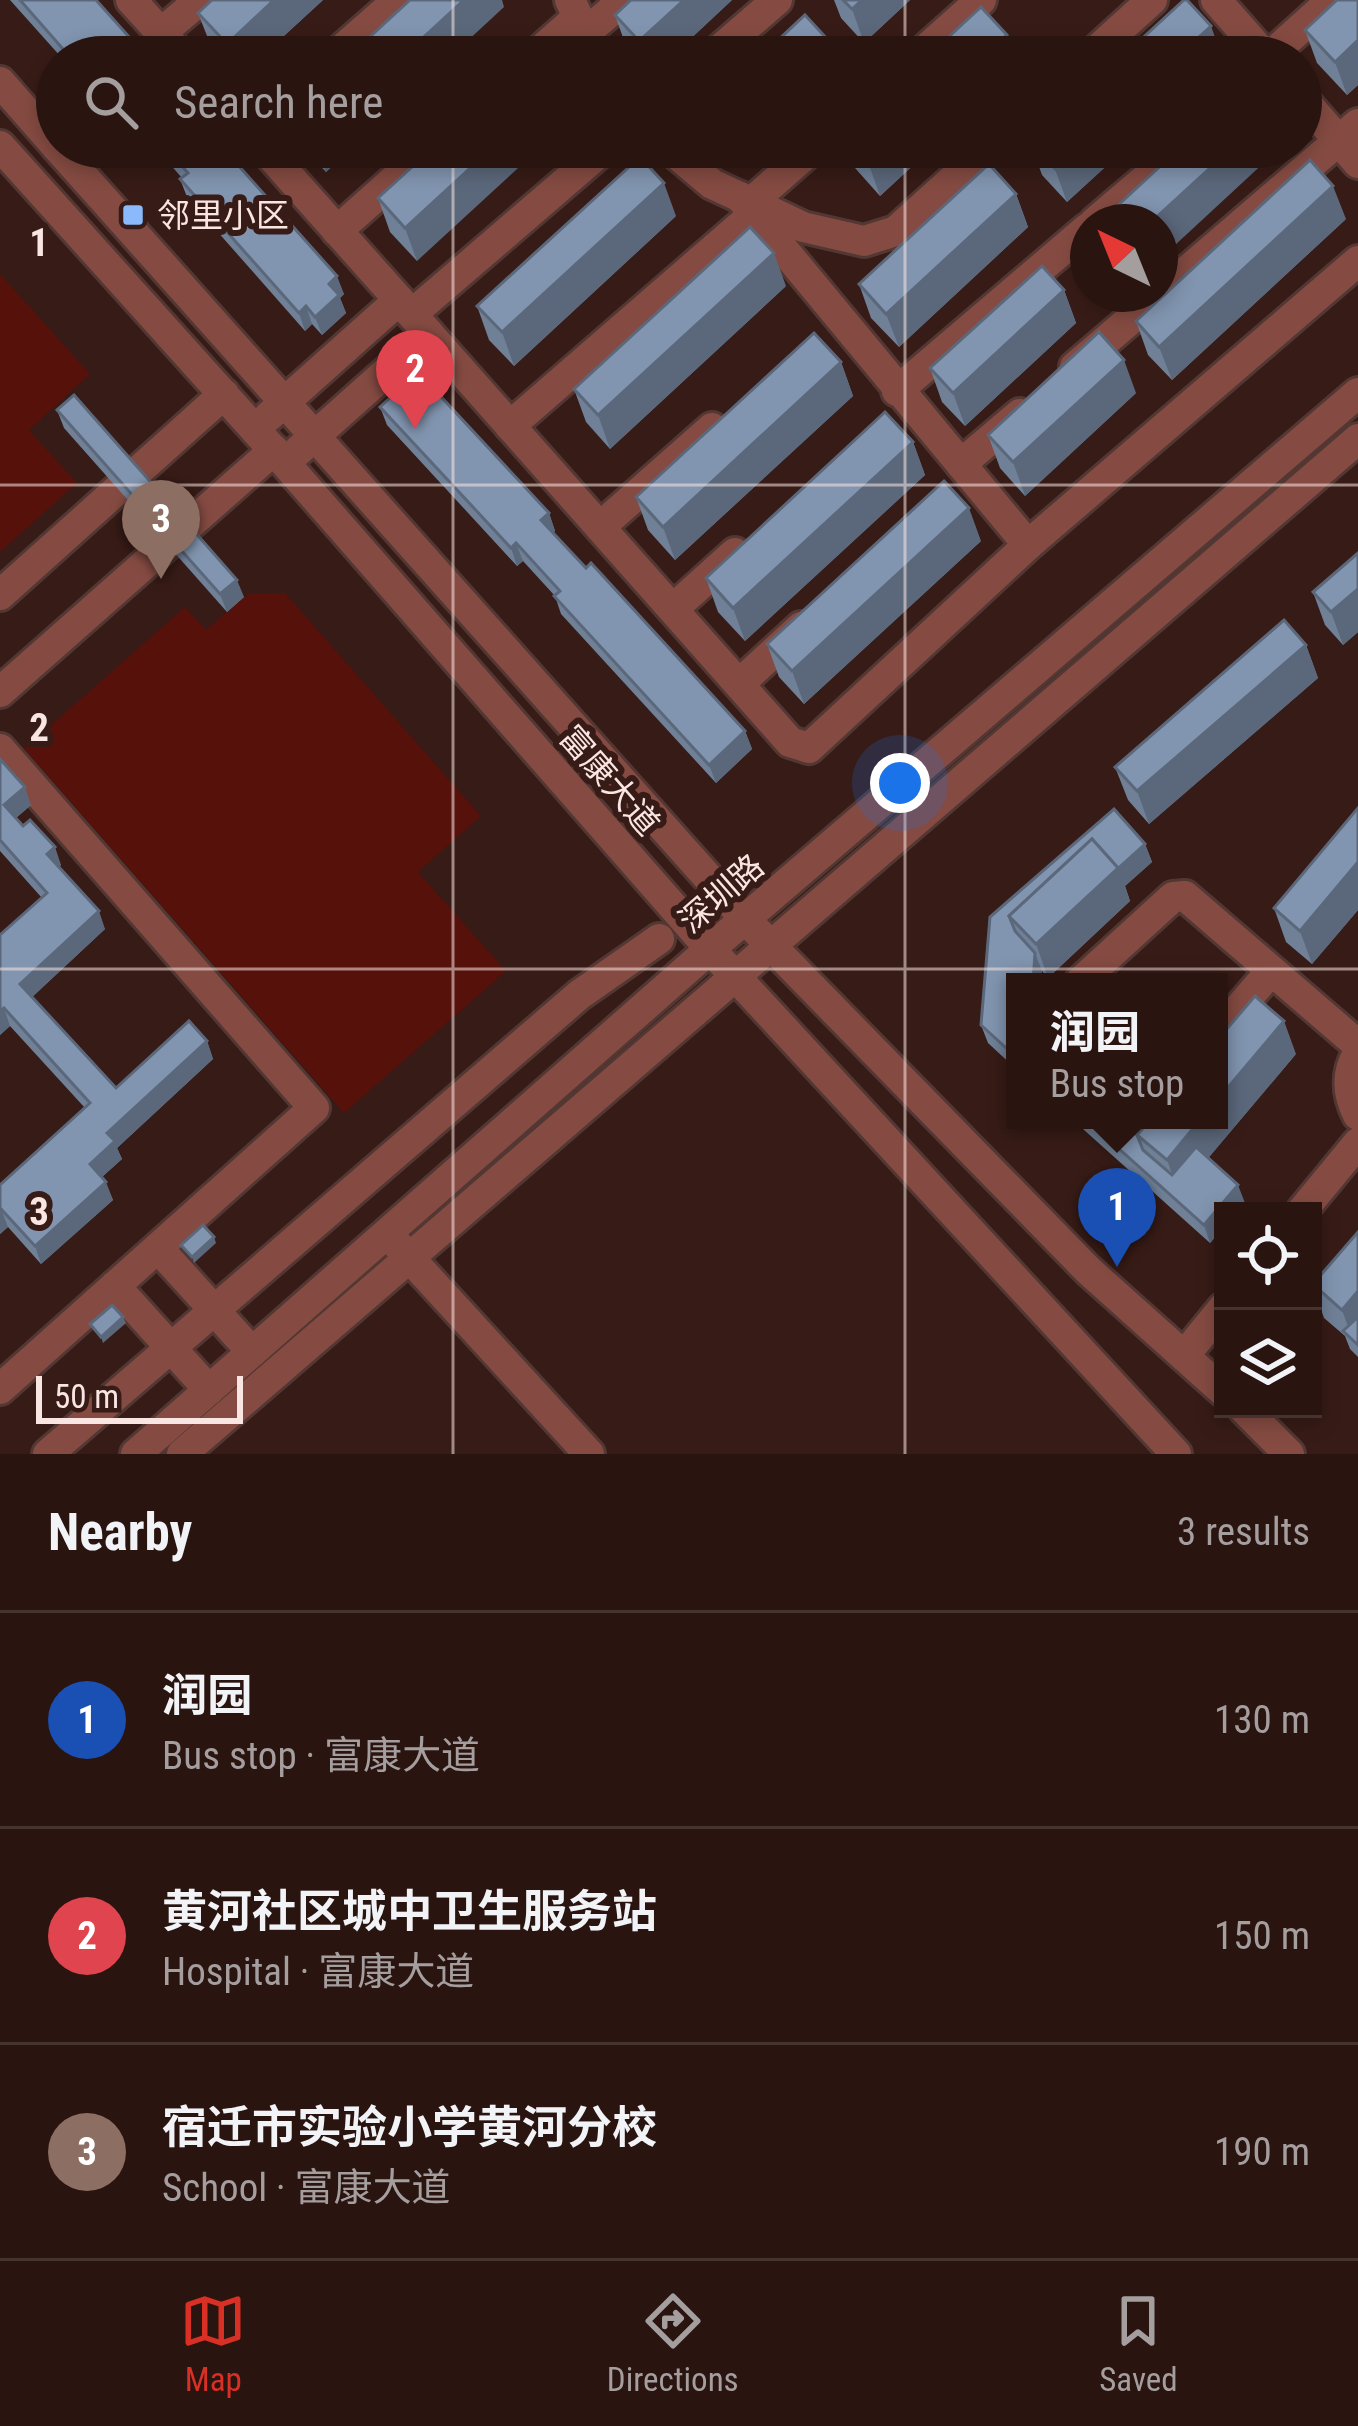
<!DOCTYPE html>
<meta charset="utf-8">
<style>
body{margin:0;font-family:"Roboto Condensed","Noto Sans SC",sans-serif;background:#311d19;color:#f1f3f6}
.controls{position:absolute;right:36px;bottom:36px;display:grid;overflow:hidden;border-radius:0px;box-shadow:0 6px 18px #0003}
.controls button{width:108px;height:108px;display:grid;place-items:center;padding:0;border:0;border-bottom:3px solid #453330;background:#291410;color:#f1f3f6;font:60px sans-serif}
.compass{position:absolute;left:1070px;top:204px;width:108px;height:108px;border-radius:50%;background:#291410;box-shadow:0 6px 18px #0003;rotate:317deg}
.scale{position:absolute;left:36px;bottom:30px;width:207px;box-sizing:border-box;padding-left:12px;border:6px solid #f9e5e2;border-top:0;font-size:33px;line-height:42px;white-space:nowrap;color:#f9e5e2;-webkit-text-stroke:9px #371b16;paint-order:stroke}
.you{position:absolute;left:900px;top:783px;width:42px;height:42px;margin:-30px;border:9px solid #fff;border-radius:50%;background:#1a73e8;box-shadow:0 0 0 18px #1a73e833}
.badge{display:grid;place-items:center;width:78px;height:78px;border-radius:50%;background:#d93025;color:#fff;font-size:39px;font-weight:700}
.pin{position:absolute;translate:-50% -99px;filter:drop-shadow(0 3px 6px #0008)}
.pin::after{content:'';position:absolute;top:63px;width:42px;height:36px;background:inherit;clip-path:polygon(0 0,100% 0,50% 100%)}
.popup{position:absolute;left:1006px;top:973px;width:222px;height:156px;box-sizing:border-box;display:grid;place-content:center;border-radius:0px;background:#291410;filter:drop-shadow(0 3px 9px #0005);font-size:39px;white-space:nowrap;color:#a59e9f}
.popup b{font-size:45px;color:#f1f3f6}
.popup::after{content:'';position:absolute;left:50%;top:100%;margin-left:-24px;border:24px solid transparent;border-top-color:#291410}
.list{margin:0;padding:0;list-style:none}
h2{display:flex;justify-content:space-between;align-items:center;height:156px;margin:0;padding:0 48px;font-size:51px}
h2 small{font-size:39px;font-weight:400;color:#a59e9f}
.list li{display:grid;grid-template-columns:78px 1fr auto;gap:36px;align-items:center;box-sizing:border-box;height:216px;padding:0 48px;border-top:3px solid #453330}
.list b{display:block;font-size:45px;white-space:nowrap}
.list p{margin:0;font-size:39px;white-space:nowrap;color:#a59e9f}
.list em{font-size:39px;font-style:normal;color:#a59e9f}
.icon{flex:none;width:66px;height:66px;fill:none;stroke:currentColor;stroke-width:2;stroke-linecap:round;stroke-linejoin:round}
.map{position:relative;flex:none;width:1358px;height:1454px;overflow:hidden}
.search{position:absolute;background:#291410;box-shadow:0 6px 18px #0003;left:36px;right:36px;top:36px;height:132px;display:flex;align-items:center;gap:30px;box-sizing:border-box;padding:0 42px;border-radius:66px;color:#a59e9f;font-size:45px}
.sheet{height:804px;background:#291410}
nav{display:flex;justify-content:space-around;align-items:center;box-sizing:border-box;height:168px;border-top:3px solid #453330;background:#291410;font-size:33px;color:#a59e9f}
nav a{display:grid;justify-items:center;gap:6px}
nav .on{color:#d93025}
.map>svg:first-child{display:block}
.green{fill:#56110a}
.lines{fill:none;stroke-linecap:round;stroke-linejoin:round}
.minor-casing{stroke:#523733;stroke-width:36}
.minor{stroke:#854b42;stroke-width:30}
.wall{fill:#708097}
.shaded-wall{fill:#5b687b}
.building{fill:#8295b0;stroke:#5b687b;stroke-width:3}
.grid{fill:none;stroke:#f9e5e2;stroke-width:3;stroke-opacity:0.55}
.poi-dot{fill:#8abafc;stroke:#371b16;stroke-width:4.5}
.labels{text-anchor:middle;stroke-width:12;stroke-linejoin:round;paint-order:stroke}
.poi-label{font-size:33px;fill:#f9e5e2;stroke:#371b16;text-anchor:start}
.street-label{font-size:33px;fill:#f9e5e2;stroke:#371b16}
.grid-label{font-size:39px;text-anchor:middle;font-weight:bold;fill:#f9e5e2;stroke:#371b16;stroke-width:12;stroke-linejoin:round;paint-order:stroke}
</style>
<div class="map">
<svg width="1358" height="1454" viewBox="0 0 1358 1454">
<rect width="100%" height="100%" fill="#371b16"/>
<!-- green -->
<g class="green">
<path d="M 0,274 L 90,374 L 29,430 L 77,483 L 0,552 Z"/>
<path d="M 249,593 L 285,593 L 481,816 L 418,872 L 506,971 L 344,1113 L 24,749 L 185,607 L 206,630 Z"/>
</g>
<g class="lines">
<defs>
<g id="minor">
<path d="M 131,0 L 161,33"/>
<path d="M 570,0 L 597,57"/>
<path d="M 1216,0 L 1266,57"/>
<path d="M 584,34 L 624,0"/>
<path d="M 183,57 L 161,33 L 200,0"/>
<path d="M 333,57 L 398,0"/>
<path d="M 533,57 L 577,18"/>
<path d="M 711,57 L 777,0"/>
<path d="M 917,57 L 981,0"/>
<path d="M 1089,57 L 1152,0"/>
<path d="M 1269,57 L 1332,0"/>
<path d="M 0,82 L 57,147"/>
<path d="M 1301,97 L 1358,163"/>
<path d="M 0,146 L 285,463 L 710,949 L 1176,1454"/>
<path d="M 57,147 L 745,919 L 1088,1270 L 1223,1391"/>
<path d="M 263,147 L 399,300"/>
<path d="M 668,147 L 712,184 L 740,197 L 803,227 L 864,241 L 896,231 L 989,147"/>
<path d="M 740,197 L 1028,545"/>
<path d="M 747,206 L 814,147"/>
<path d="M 1095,222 L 1183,147"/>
<path d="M 337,231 L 431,147"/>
<path d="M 412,314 L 606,147"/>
<path d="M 429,334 L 790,742 L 809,748 L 1028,545 L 1358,261"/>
<path d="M 1075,367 L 1358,124"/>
<path d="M 897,391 L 1088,228"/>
<path d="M 269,416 L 399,300 L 429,334 L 298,451"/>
<path d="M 510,426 L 754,214"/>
<path d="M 961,464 L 1020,414"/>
<path d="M 600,527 L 712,428"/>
<path d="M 0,595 L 224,394"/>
<path d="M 673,609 L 735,553"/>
<path d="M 739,684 L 801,627"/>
<path d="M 0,692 L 274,450"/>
<path d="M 0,749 L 314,1108 L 0,1389"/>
<path d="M 1080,982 L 1173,897 L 1185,896 L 1358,1045"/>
<path d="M 1219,1031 L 1271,971"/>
<path d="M 1358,1053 C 1346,1074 1347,1093 1358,1115"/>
<path d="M 1302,1211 L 1358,1143"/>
<path d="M 395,1242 L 589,1454"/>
<path d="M 158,1248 L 252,1352"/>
<path d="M 115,1286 L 209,1390"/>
<path d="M 1184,1356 L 1223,1308"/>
<path d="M 1244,1409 L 1289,1454"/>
<path d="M 48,1454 L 579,995 L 659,939"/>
<path d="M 136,1454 L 710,949 L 1358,393"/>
<path d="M 182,1454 L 1358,439"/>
</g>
</defs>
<!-- minor casing -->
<use href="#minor" class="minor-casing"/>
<!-- minor -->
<use href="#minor" class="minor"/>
</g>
<!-- wall -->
<g class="wall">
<path d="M 10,0 L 96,0 L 147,57 L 61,57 Z"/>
<path d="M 323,0 L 261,57 L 221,57 L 211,46 L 198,13 Z"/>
<path d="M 732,0 L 671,57 L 635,57 L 627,49 L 615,15 Z"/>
<path d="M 834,0 L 910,0 L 864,43 L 841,18 Z"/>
<path d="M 1358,0 L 1358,85 L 1347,95 L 1317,63 L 1305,30 Z"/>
<path d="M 155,147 L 211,147 L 344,294 L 340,298 L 346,313 L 322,335 L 312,324 L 305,331 L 187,197 L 180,179 L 182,178 Z"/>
<path d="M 303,147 L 353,147 L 326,172 Z"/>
<path d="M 434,147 L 417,261 L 390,232 L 378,198 Z"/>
<path d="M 719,147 L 761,147 L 738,168 Z"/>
<path d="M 847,147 L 933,147 L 880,196 L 855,168 Z"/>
<path d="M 1032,147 L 1127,147 L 1067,202 L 1042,175 Z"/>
<path d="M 1016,194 L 1028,227 L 899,347 L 871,318 L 859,284 Z"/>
<path d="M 676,216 L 514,366 L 489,340 L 477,306 Z"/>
<path d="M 1346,219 L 1172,380 L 1148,355 L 1136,321 Z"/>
<path d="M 1088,233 L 1088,277 L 1076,244 Z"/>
<path d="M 786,286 L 610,449 L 586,422 L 574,389 Z"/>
<path d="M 1064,290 L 1076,323 L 965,426 L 942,402 L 930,368 Z"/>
<path d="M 841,362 L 853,396 L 675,560 L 648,530 L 636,497 Z"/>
<path d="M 1136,393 L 1025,496 L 1000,468 L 988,435 Z"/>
<path d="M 380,407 L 549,513 L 555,531 L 553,533 L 745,731 L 752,749 L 716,783 L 561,614 L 555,596 L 523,561 L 517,566 L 387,425 Z"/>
<path d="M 57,410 L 244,597 L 227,612 L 64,428 Z"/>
<path d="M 913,442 L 925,475 L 745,641 L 718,612 L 706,578 Z"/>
<path d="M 981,541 L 804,704 L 779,677 L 767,644 Z"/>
<path d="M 1358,553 L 1358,632 L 1343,645 L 1325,625 L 1313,592 Z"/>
<path d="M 1306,645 L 1318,678 L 1149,824 L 1128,800 L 1115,767 Z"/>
<path d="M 0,759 L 31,805 L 16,818 L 61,865 L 59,867 L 105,929 L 32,997 L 116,1088 L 207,1041 L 213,1059 L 117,1148 L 122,1159 L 102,1177 L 113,1200 L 41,1264 L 8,1227 L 0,1234 L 0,1185 L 85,1108 L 10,1026 L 0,1035 L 0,935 L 42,898 L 0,851 Z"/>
<path d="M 1358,808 L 1358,910 L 1312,964 L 1286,942 L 1274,908 Z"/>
<path d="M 1145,844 L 1152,862 L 1125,886 L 1130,901 L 1048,978 L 1042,971 L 1041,982 L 1015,982 L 1015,1068 L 988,1043 L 981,1025 L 990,917 Z"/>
<path d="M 1296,1054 L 1208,1158 L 1245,1203 L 1210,1243 L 1073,1120 L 1219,1120 Z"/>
<path d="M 1358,1232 L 1358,1357 L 1350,1349 L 1345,1336 L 1324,1318 L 1313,1286 L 1313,1284 Z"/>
</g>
<!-- shaded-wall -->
<g class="shaded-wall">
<path d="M 274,0 L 323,0 L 261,57 L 232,57 L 227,44 Z"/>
<path d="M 464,0 L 502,0 L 504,7 L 450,57 L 402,57 Z"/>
<path d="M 684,0 L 732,0 L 671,57 L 645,57 L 639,41 Z"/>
<path d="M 862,0 L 910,0 L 864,43 L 852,9 Z"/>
<path d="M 1211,26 L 1222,57 L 1177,57 Z"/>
<path d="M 1007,35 L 1015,57 L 982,57 Z"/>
<path d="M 828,40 L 834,57 L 810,57 Z"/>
<path d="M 1358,40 L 1358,85 L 1347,95 L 1335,62 Z"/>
<path d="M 317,147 L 353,147 L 326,172 Z"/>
<path d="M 493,147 L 541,147 L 417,261 L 405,228 Z"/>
<path d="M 731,147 L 761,147 L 738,168 Z"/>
<path d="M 885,147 L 933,147 L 880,196 L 868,162 Z"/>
<path d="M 1079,147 L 1127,147 L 1067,202 L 1055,169 Z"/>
<path d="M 1233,147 L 1281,147 L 1160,259 L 1160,222 L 1151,222 Z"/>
<path d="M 664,183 L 676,216 L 514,366 L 502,332 Z"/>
<path d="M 1333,186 L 1346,219 L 1172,380 L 1159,347 Z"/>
<path d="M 1016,194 L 1028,227 L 899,347 L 886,314 Z"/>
<path d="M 774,253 L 786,286 L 610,449 L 598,415 Z"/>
<path d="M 337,276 L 344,294 L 340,298 L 346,313 L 322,335 L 315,317 L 329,284 Z"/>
<path d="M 1064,290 L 1076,323 L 965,426 L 953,393 Z"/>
<path d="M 1109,294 L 1122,294 L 1112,303 Z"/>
<path d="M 306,306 L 312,324 L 305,331 L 299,313 Z"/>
<path d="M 1124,360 L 1136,393 L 1025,496 L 1013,462 Z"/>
<path d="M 841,362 L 853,396 L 675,560 L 663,527 Z"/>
<path d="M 913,442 L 925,475 L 745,641 L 733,608 Z"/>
<path d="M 969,508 L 981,541 L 804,704 L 792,671 Z"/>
<path d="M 549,513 L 555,531 L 548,538 L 541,520 Z"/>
<path d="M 516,543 L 523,561 L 517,566 L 511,548 Z"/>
<path d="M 237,580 L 244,597 L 227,612 L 220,594 Z"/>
<path d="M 1358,589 L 1358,632 L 1343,645 L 1331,612 Z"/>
<path d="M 1306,645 L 1318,678 L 1149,824 L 1137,791 Z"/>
<path d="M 745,731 L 752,749 L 716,783 L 709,765 Z"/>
<path d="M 25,787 L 31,805 L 10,823 L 4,805 Z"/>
<path d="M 1145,844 L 1152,862 L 1125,886 L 1130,901 L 1048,978 L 1036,944 Z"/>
<path d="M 55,847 L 61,865 L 53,872 L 47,854 Z"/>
<path d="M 1358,862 L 1358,910 L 1312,964 L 1300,931 Z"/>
<path d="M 99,911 L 105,929 L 27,1002 L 20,984 Z"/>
<path d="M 1035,953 L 1042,971 L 1041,982 L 1033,982 Z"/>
<path d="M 4,1008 L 10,1026 L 0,1035 L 0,1011 Z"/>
<path d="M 1284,1021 L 1296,1054 L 1179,1193 L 1167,1160 L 1200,1120 L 1219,1120 L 1219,1098 Z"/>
<path d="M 207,1041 L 213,1059 L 117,1148 L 122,1159 L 96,1182 L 90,1164 L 107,1133 Z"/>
<path d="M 106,1182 L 113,1200 L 41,1264 L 35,1246 Z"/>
<path d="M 1238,1185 L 1245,1203 L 1238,1211 L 1223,1211 L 1223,1228 L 1210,1243 L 1204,1225 Z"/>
<path d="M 1,1209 L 8,1227 L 0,1234 L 0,1210 Z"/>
<path d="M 214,1237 L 216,1243 L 194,1263 L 192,1257 Z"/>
<path d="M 1358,1291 L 1358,1338 L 1354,1343 L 1342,1310 Z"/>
<path d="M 123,1317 L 126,1323 L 103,1343 L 101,1337 Z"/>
</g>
<!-- building -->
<g class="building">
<path d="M 20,0 L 96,0 L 147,57 L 70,57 Z"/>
<path d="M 212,0 L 274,0 L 227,44 L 198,13 Z"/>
<path d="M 410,0 L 464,0 L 402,57 L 348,57 Z"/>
<path d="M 631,0 L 684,0 L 639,41 L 615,15 Z"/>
<path d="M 843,0 L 862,0 L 852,9 Z"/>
<path d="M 1184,0 L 1187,0 L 1211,26 L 1177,57 L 1122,57 Z"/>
<path d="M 1337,0 L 1358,0 L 1358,40 L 1335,62 L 1305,30 Z"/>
<path d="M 981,7 L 1007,35 L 982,57 L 927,57 Z"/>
<path d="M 805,15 L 828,40 L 810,57 L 760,57 Z"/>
<path d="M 165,147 L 211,147 L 213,149 L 222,147 L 337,276 L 329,284 L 339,295 L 315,317 L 306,306 L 299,313 L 180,179 L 188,173 Z"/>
<path d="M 434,147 L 493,147 L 405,228 L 378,198 Z"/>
<path d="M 854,147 L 885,147 L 868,162 Z"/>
<path d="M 1035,147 L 1079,147 L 1055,169 Z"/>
<path d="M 1181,147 L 1233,147 L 1151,222 L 1100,222 Z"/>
<path d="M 640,157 L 664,183 L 502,332 L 477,306 Z"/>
<path d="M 1310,160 L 1333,186 L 1159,347 L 1136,321 Z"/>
<path d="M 989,164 L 1016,194 L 886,314 L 859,284 Z"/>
<path d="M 750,227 L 774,253 L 598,415 L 574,389 Z"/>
<path d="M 1088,233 L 1088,257 L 1076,244 Z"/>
<path d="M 1042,266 L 1064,290 L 953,393 L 930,368 Z"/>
<path d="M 1099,332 L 1124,360 L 1013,462 L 988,435 Z"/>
<path d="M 814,333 L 841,362 L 663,527 L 636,497 Z"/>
<path d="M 418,372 L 549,513 L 541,520 L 586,568 L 591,563 L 745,731 L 709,765 L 554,596 L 560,591 L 516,543 L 511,548 L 380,407 Z"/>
<path d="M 74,395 L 237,580 L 220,594 L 57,410 Z"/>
<path d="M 885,412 L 913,442 L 733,608 L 706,578 Z"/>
<path d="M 944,481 L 969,508 L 792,671 L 767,644 Z"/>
<path d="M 1358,553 L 1358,589 L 1331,612 L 1313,592 Z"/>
<path d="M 1284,620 L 1306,645 L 1137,791 L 1115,767 Z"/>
<path d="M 0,759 L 25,787 L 4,805 L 23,826 L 30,820 L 55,847 L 47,854 L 99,911 L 20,984 L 116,1088 L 189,1021 L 207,1041 L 107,1133 L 115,1141 L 90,1164 L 106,1182 L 35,1246 L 1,1209 L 0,1210 L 0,1185 L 90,1103 L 4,1008 L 0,1011 L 0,935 L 47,893 L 0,840 Z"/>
<path d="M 1358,808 L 1358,862 L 1300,931 L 1274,908 Z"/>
<path d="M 1114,809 L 1145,844 L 1114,872 L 1118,868 L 1092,839 L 1009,916 L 1015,931 L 1035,953 L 1033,982 L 1015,982 L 1015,1056 L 981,1025 L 990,917 Z"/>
<path d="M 1092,839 L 1118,868 L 1036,944 L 1009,916 Z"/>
<path d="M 1255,996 L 1284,1021 L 1219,1098 L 1219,1038 Z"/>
<path d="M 1087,1120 L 1150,1120 L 1137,1135 L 1143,1150 L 1172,1175 L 1196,1147 L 1238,1185 L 1204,1225 Z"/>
<path d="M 1150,1120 L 1200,1120 L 1167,1160 L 1137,1135 Z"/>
<path d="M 203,1225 L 214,1237 L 192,1257 L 181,1245 Z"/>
<path d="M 1358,1232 L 1358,1291 L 1342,1310 L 1313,1284 Z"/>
<path d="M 112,1305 L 123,1317 L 101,1337 L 90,1324 Z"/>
<path d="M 1358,1317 L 1358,1345 L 1343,1331 Z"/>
</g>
<!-- grid -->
<path class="grid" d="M 453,0 L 453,57M 905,0 L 905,57M 453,147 L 453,1454M 905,147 L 905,1454M 0,485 L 1358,485M 0,969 L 1358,969"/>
<!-- markers -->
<rect class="poi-dot" x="121" y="203" width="24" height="24" rx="6"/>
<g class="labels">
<!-- poi labels -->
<g class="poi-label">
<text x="157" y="227">邻里小区</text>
</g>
<!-- street labels -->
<g class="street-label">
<text transform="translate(610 780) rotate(49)" y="12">富康大道</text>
<text transform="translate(721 893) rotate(-41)" y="12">深圳路</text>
</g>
</g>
<g class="grid-label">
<text x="39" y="256">1</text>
<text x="39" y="741">2</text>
<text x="39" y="1225">3</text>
</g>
</svg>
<div class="controls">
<button><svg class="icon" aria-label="locate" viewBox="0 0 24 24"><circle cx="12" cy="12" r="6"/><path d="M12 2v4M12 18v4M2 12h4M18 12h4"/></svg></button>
<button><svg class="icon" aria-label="layers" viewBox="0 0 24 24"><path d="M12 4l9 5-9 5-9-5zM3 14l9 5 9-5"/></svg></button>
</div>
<svg class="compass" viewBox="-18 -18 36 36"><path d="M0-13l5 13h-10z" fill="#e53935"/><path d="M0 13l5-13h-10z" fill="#a59e9f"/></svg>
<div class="scale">50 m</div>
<div class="you"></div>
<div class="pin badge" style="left:1117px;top:1267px;background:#1a4fb4">1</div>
<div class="popup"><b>润园</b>Bus stop</div>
<div class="pin badge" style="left:415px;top:429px;background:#e0444e">2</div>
<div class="pin badge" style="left:161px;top:579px;background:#8d6e63">3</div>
<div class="search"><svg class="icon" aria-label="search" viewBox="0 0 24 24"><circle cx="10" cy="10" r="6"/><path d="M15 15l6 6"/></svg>Search here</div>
</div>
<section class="sheet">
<h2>Nearby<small>3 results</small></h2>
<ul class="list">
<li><span class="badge" style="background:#1a4fb4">1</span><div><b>润园</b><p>Bus stop · 富康大道</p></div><em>130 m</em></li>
<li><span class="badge" style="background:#e0444e">2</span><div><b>黄河社区城中卫生服务站</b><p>Hospital · 富康大道</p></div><em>150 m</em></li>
<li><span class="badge" style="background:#8d6e63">3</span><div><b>宿迁市实验小学黄河分校</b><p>School · 富康大道</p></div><em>190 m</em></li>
</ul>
</section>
<nav>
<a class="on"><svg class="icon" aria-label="map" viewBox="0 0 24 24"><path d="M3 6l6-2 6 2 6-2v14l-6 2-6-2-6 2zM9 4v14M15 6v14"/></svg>Map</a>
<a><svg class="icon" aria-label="directions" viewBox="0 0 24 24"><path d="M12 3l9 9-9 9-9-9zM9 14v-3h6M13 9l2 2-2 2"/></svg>Directions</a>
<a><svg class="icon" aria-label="saved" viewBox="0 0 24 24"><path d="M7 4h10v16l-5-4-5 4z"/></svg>Saved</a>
</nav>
